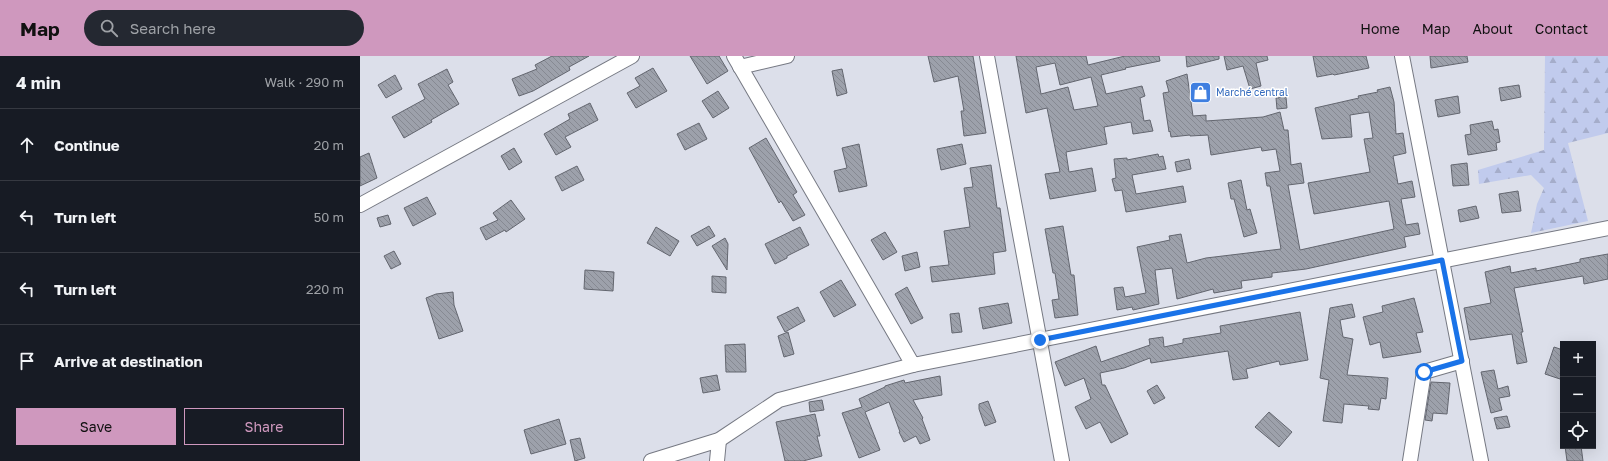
<!DOCTYPE html>
<meta charset="utf-8">
<style>
body{margin:0;font-family:"Golos Text",sans-serif;background:#242831;color:#f1f3f6}
.controls{position:absolute;right:12px;bottom:12px;display:grid;overflow:hidden;border-radius:0px;box-shadow:0 4px 16px #0002}
.controls button{width:36px;height:36px;display:grid;place-items:center;padding:0;border:0;border-bottom:1px solid #363941;background:#171b24;color:#f1f3f6;font:20px sans-serif}
.stop{position:absolute;width:12px;height:12px;margin:-9px;border:3px solid #1a73e8;border-radius:50%;background:#fff}
.stop.end{background:#1a73e8;border-color:#fff;box-shadow:0 1px 4px #0008}
.list{margin:0;padding:0;list-style:none}
h2{display:flex;justify-content:space-between;align-items:center;height:52px;margin:0;padding:0 16px;font-size:17px}
h2 small{font-size:13px;font-weight:400;color:#9ea1a6}
.list li{display:grid;grid-template-columns:26px 1fr auto;gap:12px;align-items:center;box-sizing:border-box;height:72px;padding:0 16px;border-top:1px solid #363941}
.list b{display:block;font-size:15px;white-space:nowrap}
.list em{font-size:13px;font-style:normal;color:#9ea1a6}
.actions{display:flex;gap:8px;padding:12px 16px}
.actions a{flex:1;padding:9px 0;border:1px solid #cf98be;border-radius:0px;text-align:center;font-size:14px;color:#cf98be}
.actions .main{background:#cf98be;color:#111}
.icon{flex:none;width:22px;height:22px;fill:none;stroke:currentColor;stroke-width:2;stroke-linecap:round;stroke-linejoin:round}
.map{position:relative;flex:none;width:1248px;height:405px;overflow:hidden}
header{display:flex;align-items:center;gap:24px;box-sizing:border-box;height:56px;padding:0 20px;background:#cf98be;color:#111}
header strong{font-size:19px}
nav{display:flex;gap:22px;margin-inline-start:auto;font-size:14px}
.search{width:280px;height:36px;background:#242831;display:flex;align-items:center;gap:10px;box-sizing:border-box;padding:0 14px;border-radius:22px;color:#9ea1a6;font-size:15px}
main{display:flex}
aside{flex:1;background:#171b24}
.map>svg:first-child{display:block}
.forest{fill:url(#forest-firs)}
.building{fill:url(#building-back-hatch);stroke:#63666f;fill-rule:evenodd}
.lines{fill:none;stroke-linecap:round;stroke-linejoin:round}
.minor-casing{stroke:#767983;stroke-width:16}
.minor{stroke:#fff;stroke-width:14}
.route{stroke:#1a73e8;stroke-width:5}
.labels{text-anchor:middle;stroke-width:3;stroke-linejoin:round;paint-order:stroke}
.shop-label{font-size:10px;fill:#366cbe;stroke:#fff;text-anchor:start}
</style>
<header>
<strong>Map</strong>
<div class="search"><svg class="icon" aria-label="search" viewBox="0 0 24 24"><circle cx="10" cy="10" r="6"/><path d="M15 15l6 6"/></svg>Search here</div>
<nav><a>Home</a><a>Map</a><a>About</a><a>Contact</a></nav>
</header>
<main>
<aside>
<h2>4 min<small>Walk · 290 m</small></h2>
<ul class="list">
<li><svg class="icon" aria-label="ahead" viewBox="0 0 24 24"><path d="M12 20V5M6 11l6-6 6 6"/></svg><div><b>Continue</b></div><em>20 m</em></li>
<li><svg class="icon" aria-label="left" viewBox="0 0 24 24"><path d="M17 20v-9H6M10 6l-5 5 5 5"/></svg><div><b>Turn left</b></div><em>50 m</em></li>
<li><svg class="icon" aria-label="left" viewBox="0 0 24 24"><path d="M17 20v-9H6M10 6l-5 5 5 5"/></svg><div><b>Turn left</b></div><em>220 m</em></li>
<li><svg class="icon" aria-label="arrive" viewBox="0 0 24 24"><path d="M6 21V4h12l-3 4 3 4H6"/></svg><div><b>Arrive at destination</b></div></li>
</ul>
<div class="actions"><a class="main">Save</a><a>Share</a></div>
</aside>
<div class="map">
<svg width="1248" height="405" viewBox="0 0 1248 405">
<defs>
<pattern id="forest-firs" width="22" height="20" patternUnits="userSpaceOnUse"><rect width="22" height="20" fill="#c1cbed"/><path d="M5 1l3.5 6h-7zM16 11l3.5 6h-7z" fill="#a5adca"/></pattern>
<pattern id="building-back-hatch" width="6" height="6" patternUnits="userSpaceOnUse"><rect width="6" height="6" fill="#9da1ab"/><path d="M-1 5l2 2M0 0l6 6M5-1l2 2" fill="none" stroke="#868992"/></pattern>
</defs>
<rect width="100%" height="100%" fill="#dcdfea"/>
<!-- forest -->
<path class="forest" d="M 1185,0 L 1248,0 L 1248,77 L 1208,87 L 1228,165 L 1171,177 L 1177,148 L 1184,132 L 1171,119 L 1119,128 L 1118,114 L 1184,94 Z"/>
<!-- building -->
<g class="building">
<path d="M 192,0 L 229,0 L 209,11 L 210,14 L 173,35 L 159,40 L 152,23 L 177,13 L 175,9 Z"/>
<path d="M 330,0 L 359,0 L 368,15 L 347,28 Z"/>
<path d="M 568,0 L 613,0 L 626,77 L 604,80 L 601,55 L 604,55 L 598,20 L 574,26 Z"/>
<path d="M 656,0 L 726,0 L 728,9 L 765,0 L 799,0 L 800,5 L 765,12 L 766,13 L 741,19 L 746,38 L 782,30 L 785,40 L 780,42 L 784,65 L 790,64 L 793,75 L 773,78 L 771,66 L 744,71 L 747,88 L 706,96 L 709,116 L 732,112 L 736,135 L 690,143 L 685,118 L 700,116 L 687,52 L 666,57 ZM 695,7 L 700,29 L 731,21 L 738,50 L 714,54 L 708,31 L 681,38 L 676,11 Z"/>
<path d="M 826,0 L 859,0 L 859,3 L 827,11 Z"/>
<path d="M 864,0 L 907,0 L 908,4 L 896,7 L 901,30 L 890,33 L 883,10 L 867,14 Z"/>
<path d="M 953,0 L 1006,0 L 1009,12 L 974,19 L 973,18 L 957,21 Z"/>
<path d="M 1070,0 L 1107,0 L 1108,6 L 1071,12 Z"/>
<path d="M 293,12 L 307,35 L 276,52 L 267,37 L 280,30 L 275,22 Z"/>
<path d="M 87,13 L 93,26 L 88,29 L 99,48 L 71,64 L 72,66 L 44,82 L 32,61 L 65,43 L 58,28 Z"/>
<path d="M 482,13 L 487,37 L 477,40 L 472,15 Z"/>
<path d="M 827,18 L 833,60 L 846,59 L 846,65 L 903,61 L 920,56 L 924,74 L 928,74 L 931,109 L 941,107 L 944,127 L 928,129 L 940,194 L 1034,173 L 1029,145 L 954,158 L 948,127 L 1010,116 L 1004,83 L 1013,82 L 1009,56 L 990,59 L 992,81 L 962,83 L 955,52 L 999,42 L 998,40 L 1018,36 L 1017,34 L 1030,31 L 1034,46 L 1036,78 L 1043,77 L 1046,97 L 1033,100 L 1038,128 L 1052,125 L 1055,141 L 1041,143 L 1046,169 L 1058,167 L 1060,178 L 1044,181 L 1046,191 L 946,213 L 912,217 L 912,221 L 881,225 L 882,232 L 854,237 L 853,233 L 817,243 L 812,212 L 795,214 L 799,248 L 773,254 L 772,251 L 757,254 L 754,232 L 763,231 L 765,241 L 786,237 L 777,191 L 810,184 L 809,180 L 821,178 L 827,207 L 846,202 L 921,193 L 910,130 L 907,130 L 905,117 L 920,115 L 916,93 L 902,95 L 901,91 L 851,99 L 848,79 L 830,80 L 830,79 L 811,81 L 810,75 L 809,76 L 803,37 L 809,36 L 806,25 Z"/>
<path d="M 35,19 L 42,33 L 26,42 L 18,29 Z"/>
<path d="M 1159,29 L 1161,41 L 1141,45 L 1139,32 Z"/>
<path d="M 358,35 L 369,52 L 353,62 L 342,45 Z"/>
<path d="M 1098,40 L 1100,57 L 1078,61 L 1075,44 Z"/>
<path d="M 926,41 L 927,52 L 917,53 L 916,42 Z"/>
<path d="M 230,47 L 238,64 L 205,81 L 211,91 L 196,99 L 184,78 L 210,63 L 208,58 Z"/>
<path d="M 1132,65 L 1134,74 L 1138,73 L 1140,86 L 1136,87 L 1137,94 L 1108,99 L 1105,79 L 1111,78 L 1110,69 Z"/>
<path d="M 339,67 L 347,83 L 325,94 L 317,78 Z"/>
<path d="M 406,82 L 437,136 L 433,139 L 445,159 L 433,165 L 421,145 L 419,147 L 389,92 Z"/>
<path d="M 499,88 L 507,130 L 479,136 L 474,115 L 487,112 L 482,92 Z"/>
<path d="M 602,88 L 606,108 L 581,114 L 577,93 Z"/>
<path d="M 154,92 L 162,106 L 149,114 L 141,100 Z"/>
<path d="M 9,97 L 17,122 L 0,130 L 0,101 Z"/>
<path d="M 798,98 L 799,101 L 803,100 L 806,113 L 772,119 L 776,138 L 823,130 L 826,146 L 766,156 L 762,134 L 755,135 L 752,123 L 756,122 L 754,103 L 767,102 L 767,104 Z"/>
<path d="M 829,103 L 831,113 L 817,116 L 815,106 Z"/>
<path d="M 1107,107 L 1109,129 L 1093,130 L 1091,109 Z"/>
<path d="M 631,109 L 637,152 L 640,152 L 646,195 L 633,197 L 635,218 L 572,226 L 570,211 L 589,209 L 584,175 L 610,171 L 604,132 L 613,131 L 610,112 Z"/>
<path d="M 217,110 L 224,124 L 202,135 L 195,121 Z"/>
<path d="M 881,124 L 887,154 L 890,153 L 897,177 L 884,181 L 874,143 L 871,143 L 868,127 Z"/>
<path d="M 1158,135 L 1161,155 L 1142,157 L 1139,138 Z"/>
<path d="M 67,141 L 76,158 L 53,170 L 44,152 Z"/>
<path d="M 151,144 L 165,163 L 146,176 L 145,174 L 126,184 L 120,172 L 138,164 L 133,157 Z"/>
<path d="M 1116,150 L 1119,162 L 1100,166 L 1098,154 Z"/>
<path d="M 28,159 L 31,168 L 20,171 L 17,162 Z"/>
<path d="M 349,170 L 355,180 L 337,190 L 331,180 Z"/>
<path d="M 703,170 L 711,219 L 714,219 L 718,259 L 695,262 L 692,244 L 699,243 L 695,217 L 693,217 L 685,173 Z"/>
<path d="M 296,171 L 319,185 L 310,200 L 287,187 Z"/>
<path d="M 440,171 L 449,189 L 427,200 L 427,202 L 415,208 L 405,188 Z"/>
<path d="M 525,176 L 537,196 L 523,204 L 511,184 Z"/>
<path d="M 365,182 L 368,188 L 367,214 L 352,190 Z"/>
<path d="M 34,195 L 41,208 L 31,213 L 24,200 Z"/>
<path d="M 557,196 L 560,211 L 545,215 L 542,200 Z"/>
<path d="M 1248,198 L 1248,223 L 1224,228 L 1223,220 L 1154,232 L 1163,276 L 1161,276 L 1167,306 L 1157,308 L 1152,278 L 1110,284 L 1104,252 L 1131,247 L 1125,216 L 1150,210 L 1151,217 L 1176,212 L 1176,215 L 1220,206 L 1220,203 Z"/>
<path d="M 225,214 L 254,216 L 253,235 L 224,233 Z"/>
<path d="M 352,220 L 366,221 L 366,237 L 352,236 Z"/>
<path d="M 481,224 L 496,249 L 474,261 L 460,236 Z"/>
<path d="M 547,231 L 563,262 L 551,268 L 535,238 Z"/>
<path d="M 93,236 L 94,249 L 103,275 L 79,283 L 66,242 L 76,238 Z"/>
<path d="M 1054,242 L 1063,276 L 1056,277 L 1061,296 L 1023,302 L 1020,286 L 1010,289 L 1003,261 L 1023,256 L 1022,250 Z"/>
<path d="M 648,247 L 652,267 L 623,273 L 619,252 Z"/>
<path d="M 992,248 L 995,261 L 980,264 L 983,281 L 993,283 L 987,319 L 1028,322 L 1026,343 L 1021,342 L 1019,354 L 1008,353 L 1009,350 L 984,348 L 982,367 L 963,365 L 969,324 L 960,322 L 970,252 Z"/>
<path d="M 438,251 L 445,265 L 425,276 L 417,261 Z"/>
<path d="M 940,256 L 948,304 L 920,309 L 919,305 L 886,313 L 888,322 L 873,324 L 868,295 L 791,307 L 790,302 L 764,312 L 740,317 L 742,329 L 745,329 L 768,378 L 751,387 L 740,366 L 726,373 L 715,351 L 731,343 L 724,322 L 705,330 L 695,306 L 736,290 L 741,306 L 790,289 L 789,283 L 803,281 L 804,291 L 823,287 L 823,283 L 861,277 L 860,270 Z"/>
<path d="M 599,257 L 602,276 L 592,277 L 590,258 Z"/>
<path d="M 428,276 L 434,298 L 424,301 L 418,280 Z"/>
<path d="M 385,288 L 386,316 L 366,316 L 365,289 Z"/>
<path d="M 1194,291 L 1203,294 L 1203,315 L 1200,323 L 1185,318 Z"/>
<path d="M 1134,314 L 1138,333 L 1148,330 L 1150,340 L 1139,342 L 1142,354 L 1131,357 L 1121,316 Z"/>
<path d="M 357,319 L 360,334 L 343,337 L 340,322 Z"/>
<path d="M 580,320 L 582,339 L 553,344 L 563,362 L 562,363 L 570,384 L 560,388 L 556,380 L 544,386 L 539,376 L 540,376 L 529,346 L 505,356 L 520,394 L 499,402 L 482,357 L 502,351 L 499,343 L 525,331 L 525,330 L 544,324 L 545,327 Z"/>
<path d="M 1071,326 L 1090,327 L 1087,358 L 1073,357 L 1072,365 L 1065,364 Z"/>
<path d="M 797,329 L 805,342 L 794,348 L 787,335 Z"/>
<path d="M 462,344 L 464,354 L 450,356 L 449,346 Z"/>
<path d="M 628,345 L 636,366 L 625,370 L 619,353 L 619,348 Z"/>
<path d="M 909,356 L 932,376 L 919,391 L 895,371 Z"/>
<path d="M 455,358 L 460,380 L 457,380 L 462,400 L 443,405 L 425,405 L 416,366 Z"/>
<path d="M 1147,360 L 1150,371 L 1137,373 L 1134,362 Z"/>
<path d="M 199,363 L 206,388 L 171,398 L 164,374 Z"/>
<path d="M 220,382 L 225,402 L 215,405 L 210,384 Z"/>
<path d="M 1205,390 L 1221,390 L 1223,405 L 1207,405 Z"/>
</g>
<g class="lines">
<defs>
<g id="minor">
<path d="M 374,0 L 553,309 L 1248,172"/>
<path d="M 627,0 L 702,405"/>
<path d="M 1042,0 L 1121,405"/>
<path d="M 380,11 L 427,0"/>
<path d="M 0,149 L 272,0"/>
<path d="M 291,405 L 359,384 L 419,344 L 553,309"/>
<path d="M 357,405 L 359,384"/>
<path d="M 1050,405 L 1064,316 L 1102,305"/>
</g>
</defs>
<!-- minor casing -->
<use href="#minor" class="minor-casing"/>
<!-- minor -->
<use href="#minor" class="minor"/>
</g>
<g class="lines">
<!-- route -->
<path class="route" d="M 680,284 L 1082,204 L 1102,305 L 1064,316"/>
</g>
<!-- icons -->
<defs>
<symbol id="shop-square" viewBox="-11 -11 22 22"><rect x="-9" y="-9" width="18" height="18" rx="4" fill="#3f7fe0" stroke="#fff"/><path d="M-5-2.5h2.3a2.7 3.5 0 0 1 5.4 0H5L5.5 6h-11ZM-1.5-2.5h3a1.5 2.3 0 0 0-3 0Z" fill="#fff"/></symbol>
</defs>
<g fill-rule="evenodd">
<use href="#shop-square" x="828" y="24" width="25" height="25"/>
</g>
<g class="labels">
<!-- shop labels -->
<g class="shop-label">
<text x="856" y="40">Marché central</text>
</g>
</g>
</svg>
<div class="controls">
<button>+</button>
<button>−</button>
<button><svg class="icon" aria-label="locate" viewBox="0 0 24 24"><circle cx="12" cy="12" r="6"/><path d="M12 2v4M12 18v4M2 12h4M18 12h4"/></svg></button>
</div>
<div class="stop" style="left:1064px;top:316px"></div>
<div class="stop end" style="left:680px;top:284px"></div>
</div>
</main>
